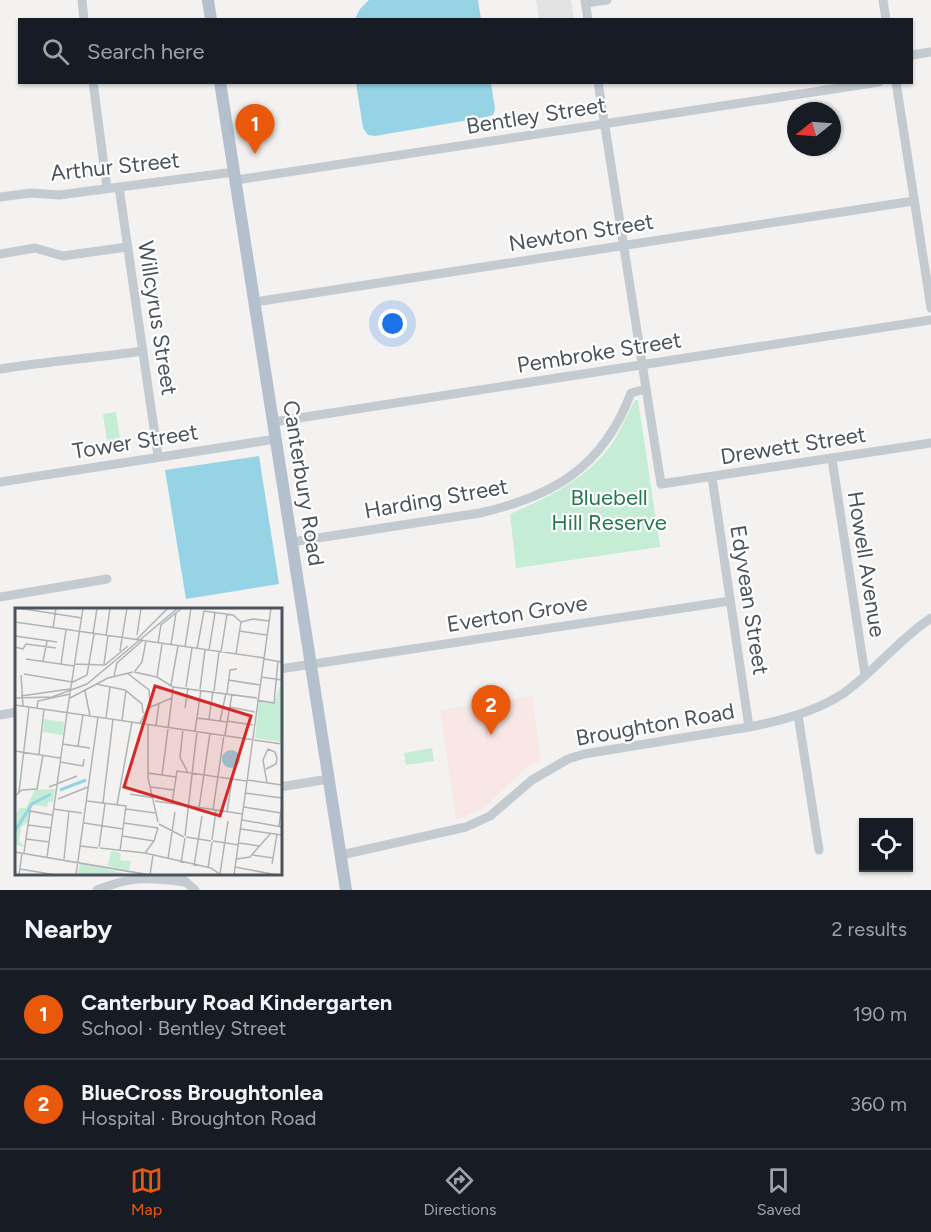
<!DOCTYPE html>
<meta charset="utf-8">
<style>
body{margin:0;font-family:Figtree,sans-serif;background:#20242c;color:#f1f3f6}
.controls{position:absolute;right:18px;bottom:18px;display:grid;overflow:hidden;border-radius:0px;box-shadow:0 2px 4px #0004}
.controls button{width:54px;height:54px;display:grid;place-items:center;padding:0;border:0;border-bottom:2px solid #363941;background:#171b24;color:#f1f3f6;font:30px sans-serif}
.compass{position:absolute;left:787px;top:102px;width:54px;height:54px;border-radius:50%;background:#171b24;box-shadow:0 2px 4px #0004;rotate:253deg}
.you{position:absolute;left:393px;top:324px;width:21px;height:21px;margin:-15px;border:4px solid #fff;border-radius:50%;background:#1a73e8;box-shadow:0 0 0 9px #1a73e833}
.badge{display:grid;place-items:center;width:39px;height:39px;border-radius:50%;background:#ea580c;color:#fff;font-size:20px;font-weight:700}
.pin{position:absolute;translate:-50% -50px;filter:drop-shadow(0 2px 3px #0008)}
.pin::after{content:'';position:absolute;top:32px;width:21px;height:18px;background:inherit;clip-path:polygon(0 0,100% 0,50% 100%)}
.list{margin:0;padding:0;list-style:none}
h2{display:flex;justify-content:space-between;align-items:center;height:78px;margin:0;padding:0 24px;font-size:26px}
h2 small{font-size:20px;font-weight:400;color:#9ea1a6}
.list li{display:grid;grid-template-columns:39px 1fr auto;gap:18px;align-items:center;box-sizing:border-box;height:90px;padding:0 24px;border-top:2px solid #363941}
.list b{display:block;font-size:22px;white-space:nowrap}
.list p{margin:0;font-size:20px;white-space:nowrap;color:#9ea1a6}
.list em{font-size:20px;font-style:normal;color:#9ea1a6}
.icon{flex:none;width:33px;height:33px;fill:none;stroke:currentColor;stroke-width:2;stroke-linecap:round;stroke-linejoin:round}
.map{position:relative;flex:none;width:931px;height:890px;overflow:hidden}
.search{position:absolute;background:#171b24;box-shadow:0 2px 4px #0004;left:18px;right:18px;top:18px;height:66px;display:flex;align-items:center;gap:15px;box-sizing:border-box;padding:0 21px;border-radius:0px;color:#9ea1a6;font-size:22px}
.sheet{height:258px;background:#171b24}
nav{display:flex;justify-content:space-around;align-items:center;box-sizing:border-box;height:84px;border-top:2px solid #363941;background:#171b24;font-size:16px;color:#9ea1a6}
nav a{display:grid;justify-items:center;gap:3px}
nav .on{color:#ea580c}
.map>svg:first-child{display:block}
.education{fill:#e4e3e3}
.medical{fill:#f9e7e5}
.green{fill:#c5ecd4}
.water{fill:#96d4e5}
.lines{fill:none;stroke-linecap:round;stroke-linejoin:round}
.minor{stroke:#c3cbd1;stroke-width:9}
.major{stroke:#b4c0cd;stroke-width:12}
.labels{text-anchor:middle;stroke-width:4.5;stroke-linejoin:round;paint-order:stroke}
.street-label{font-size:22px;fill:#4b545d;stroke:#fff}
.park-label{font-size:22px;fill:#207a4e;stroke:#fff}
.inset-river{fill:none;stroke:#96d4e5;stroke-width:3}
.inset-road{fill:none;stroke:#b0b3b6;stroke-width:1.5}
.view{fill:#d62828;fill-opacity:0.15;stroke:#d62828;stroke-width:3}
.inset-edge{fill:none;stroke:#4b545d;stroke-width:3}
</style>
<div class="map">
<svg width="931" height="890" viewBox="0 0 931 890">
<rect width="100%" height="100%" fill="#f3f2f1"/>
<!-- education -->
<path class="education" d="M 536,0 L 571,0 L 574,19 L 529,19 L 539,18 Z"/>
<!-- medical -->
<path class="medical" d="M 532,696 L 541,760 L 527,767 L 484,808 L 456,820 L 440,710 Z"/>
<!-- green -->
<g class="green">
<path d="M 635,400 L 638,400 L 660,547 L 516,568 L 510,514 C 547,498 583,481 609,448 C 620,433 626,416 635,400 Z"/>
<path d="M 116,412 L 120,439 L 107,441 L 103,414 Z"/>
<path d="M 432,748 L 434,761 L 406,765 L 404,753 Z"/>
</g>
<!-- water -->
<g class="water">
<path d="M 369,0 L 478,0 L 481,19 L 355,19 L 360,9 Z"/>
<path d="M 356,83 L 491,83 L 495,109 L 493,115 L 486,117 L 375,136 L 368,135 L 363,128 Z"/>
<path d="M 259,456 L 279,584 L 186,599 L 165,470 Z"/>
</g>
<g class="lines">
<!-- minor -->
<g class="minor">
<path d="M 82,0 L 84,20"/>
<path d="M 585,0 L 588,20"/>
<path d="M 883,0 L 886,20"/>
<path d="M 586,3 L 607,0"/>
<path d="M 912,55 L 931,52"/>
<path d="M 93,82 L 107,188"/>
<path d="M 598,82 L 661,484 L 931,443"/>
<path d="M 896,82 L 931,308"/>
<path d="M 236,180 L 879,82"/>
<path d="M 119,187 L 158,456"/>
<path d="M 0,197 L 31,193 L 59,195 L 234,172"/>
<path d="M 0,254 L 35,248 L 63,256 L 127,247"/>
<path d="M 255,302 L 914,201"/>
<path d="M 0,369 C 47,361 95,358 143,351"/>
<path d="M 273,422 L 931,320"/>
<path d="M 832,459 L 865,675"/>
<path d="M 712,477 L 749,727"/>
<path d="M 0,482 L 276,439"/>
<path d="M 292,542 L 480,513 C 554,496 603,467 631,393 L 646,389"/>
<path d="M 0,597 L 107,579"/>
<path d="M 280,669 L 730,601"/>
<path d="M 0,715 L 16,712"/>
<path d="M 798,715 L 819,850"/>
<path d="M 280,787 L 329,779"/>
<path d="M 341,855 L 466,827 L 490,816 L 532,780 L 568,759 L 584,754 L 749,727 C 781,721 817,711 844,693 C 875,671 899,639 931,618"/>
<path d="M 177,874 L 195,890"/>
<path d="M 97,890 C 132,876 148,877 185,882"/>
</g>
<!-- major -->
<g class="major">
<path d="M 208,0 L 211,20"/>
<path d="M 220,82 L 346,890"/>
</g>
</g>
<g class="labels">
<!-- street labels -->
<g class="street-label">
<text transform="translate(536 115) rotate(-9)" y="8">Bentley Street</text>
<text transform="translate(115 166) rotate(-6)" y="8">Arthur Street</text>
<text transform="translate(581 232) rotate(-9)" y="8">Newton Street</text>
<text transform="translate(158 318) rotate(81)" y="8">Willcyrus Street</text>
<text transform="translate(599 352) rotate(-9)" y="8">Pembroke Street</text>
<text transform="translate(135 441) rotate(-9)" y="8">Tower Street</text>
<text transform="translate(793 445) rotate(-9)" y="8">Drewett Street</text>
<text transform="translate(304 483) rotate(81)" y="8">Canterbury Road</text>
<text transform="translate(436 498) rotate(-10)" y="8">Harding Street</text>
<text transform="translate(867 564) rotate(81)" y="8">Howell Avenue</text>
<text transform="translate(750 600) rotate(81)" y="8">Edyvean Street</text>
<text transform="translate(517 613) rotate(-9)" y="8">Everton Grove</text>
<text transform="translate(655 724) rotate(-10)" y="8">Broughton Road</text>
</g>
<!-- park labels -->
<g class="park-label">
<text x="609" y="505">Bluebell<tspan x="609" dy="25">Hill Reserve</tspan></text>
</g>
</g>
<!-- overview -->
<g transform="translate(15 608)">
<rect width="267" height="267" fill="#f3f2f1"/>
<path d="M 267,73 L 267,134 L 240,130 L 244,93 L 259,95 ZM 29,111 L 49,114 L 48,127 L 28,124 ZM 40,181 L 38,194 L 33,194 L 32,199 L 17,197 L 14,213 L 6,219 L 4,233 L 10,239 L 0,236 L 0,207 L 5,200 L 11,200 L 20,182 ZM 96,243 L 106,245 L 105,252 L 116,253 L 114,262 L 93,258 ZM 65,255 L 112,266 L 123,267 L 63,267 Z" fill="#c5ecd4"/>
<path d="M207 151a9 9 0 1 1 18 0a9 9 0 1 1-18 0Z" fill="#96d4e5"/>
<path class="inset-river" d="M 45,182 L 71,172M 0,223 L 17,196 L 36,186"/>
<path class="inset-road" d="M 3,0 L 67,10M 0,14 L 249,50M 38,20 L 41,0M 224,23 L 252,27M 78,26 L 82,0M 122,27 L 126,0M 0,28 L 42,34M 91,28 L 95,0M 122,31 L 153,0M 143,35 L 146,17 L 167,0M 156,37 L 161,5M 0,39 L 8,41 L 11,36 L 41,40M 170,39 L 176,0M 182,41 L 189,3 L 218,7 L 226,14 L 238,11 L 254,13M 194,42 L 200,5M 105,43 L 112,0M 206,44 L 212,6M 221,46 L 226,14M 11,51 L 59,58M 249,51 L 267,54M 28,53 L 32,33M 46,56 L 51,22M 59,56 L 90,57 L 113,38M 89,56 L 93,28M 120,63 L 127,54 L 131,33M 119,64 L 142,69 L 158,79 L 242,90M 112,65 L 134,82 L 135,98M 9,66 L 57,74M 6,67 L 8,98M 99,68 L 102,55 L 127,33M 142,69 L 147,36M 246,69 L 267,72M 213,72 L 245,77M 56,75 L 72,67 L 79,26M 81,76 L 110,82 L 127,96 L 128,105M 156,77 L 163,38M 171,79 L 177,40M 185,81 L 190,42M 70,83 L 75,108M 199,83 L 204,44M 212,85 L 215,62 L 222,61M 6,88 L 55,81M 0,90 L 37,89 L 72,76 L 163,0M 55,90 L 93,70 L 118,64M 242,92 L 259,95 L 263,53M 0,97 L 267,136M 215,99 L 240,104M 22,100 L 23,93 L 55,86M 170,100 L 173,80M 52,105 L 68,0M 91,110 L 95,79M 182,110 L 212,114M 194,111 L 198,83M 107,112 L 111,82M 205,113 L 211,85M 212,113 L 238,117M 125,115 L 133,100 L 157,90 L 158,79M 133,116 L 133,170 L 143,214M 141,117 L 144,95M 168,121 L 165,149 L 173,165M 180,123 L 186,82M 210,127 L 217,86M 47,136 L 75,140M 63,138 L 68,107M 0,143 L 45,150M 24,146 L 29,101M 45,154 L 68,158 L 69,151M 251,161 L 261,156 L 262,150 L 260,144 L 253,141 L 248,152 L 252,175M 133,165 L 161,169M 147,167 L 157,90M 232,172 L 267,177M 34,179 L 62,168M 136,179 L 159,182M 4,184 L 14,99M 230,185 L 267,190M 115,186 L 139,190M 0,188 L 7,182 L 22,181 L 28,147M 43,191 L 73,179M 72,193 L 111,198 L 105,243M 140,193 L 228,206M 88,195 L 98,111M 157,196 L 162,163 L 231,173M 102,197 L 117,114M 229,199 L 266,205M 184,200 L 195,125M 38,201 L 67,205M 111,201 L 140,205M 198,202 L 209,127M 212,204 L 217,171M 227,212 L 267,219M 69,215 L 108,221M 109,215 L 143,220M 144,216 L 169,229M 13,217 L 36,220M 264,218 L 267,195M 226,221 L 267,227M 107,228 L 139,233M 170,228 L 182,123M 171,229 L 196,233M 11,231 L 34,234M 197,232 L 201,202M 198,233 L 224,237M 224,235 L 244,238M 65,238 L 83,240M 84,239 L 90,196M 85,240 L 130,245 L 196,260 L 206,267M 0,244 L 134,267M 0,244 L 136,267M 9,245 L 15,203 L 37,207M 130,245 L 139,233 L 143,220M 238,247 L 258,250M 32,249 L 52,105M 49,251 L 54,203M 153,251 L 160,204M 222,251 L 235,249 L 256,225M 166,255 L 170,230M 257,256 L 262,226M 179,258 L 187,208M 220,259 L 262,267M 193,260 L 197,234M 5,261 L 41,267M 205,266 L 213,213M 4,267 L 7,245M 61,267 L 83,109M 135,267 L 138,247M 219,267 L 256,0"/>
<path class="view" d="M 140,78 L 236,108 L 205,208 L 109,179 Z"/>
<rect width="267" height="267" class="inset-edge"/>
</g>
</svg>
<div class="controls">
<button><svg class="icon" aria-label="locate" viewBox="0 0 24 24"><circle cx="12" cy="12" r="6"/><path d="M12 2v4M12 18v4M2 12h4M18 12h4"/></svg></button>
</div>
<svg class="compass" viewBox="-18 -18 36 36"><path d="M0-13l5 13h-10z" fill="#e53935"/><path d="M0 13l5-13h-10z" fill="#9ea1a6"/></svg>
<div class="you"></div>
<div class="pin badge" style="left:255px;top:154px">1</div>
<div class="pin badge" style="left:491px;top:735px">2</div>
<div class="search"><svg class="icon" aria-label="search" viewBox="0 0 24 24"><circle cx="10" cy="10" r="6"/><path d="M15 15l6 6"/></svg>Search here</div>
</div>
<section class="sheet">
<h2>Nearby<small>2 results</small></h2>
<ul class="list">
<li><span class="badge">1</span><div><b>Canterbury Road Kindergarten</b><p>School · Bentley Street</p></div><em>190 m</em></li>
<li><span class="badge">2</span><div><b>BlueCross Broughtonlea</b><p>Hospital · Broughton Road</p></div><em>360 m</em></li>
</ul>
</section>
<nav>
<a class="on"><svg class="icon" aria-label="map" viewBox="0 0 24 24"><path d="M3 6l6-2 6 2 6-2v14l-6 2-6-2-6 2zM9 4v14M15 6v14"/></svg>Map</a>
<a><svg class="icon" aria-label="directions" viewBox="0 0 24 24"><path d="M12 3l9 9-9 9-9-9zM9 14v-3h6M13 9l2 2-2 2"/></svg>Directions</a>
<a><svg class="icon" aria-label="saved" viewBox="0 0 24 24"><path d="M7 4h10v16l-5-4-5 4z"/></svg>Saved</a>
</nav>
